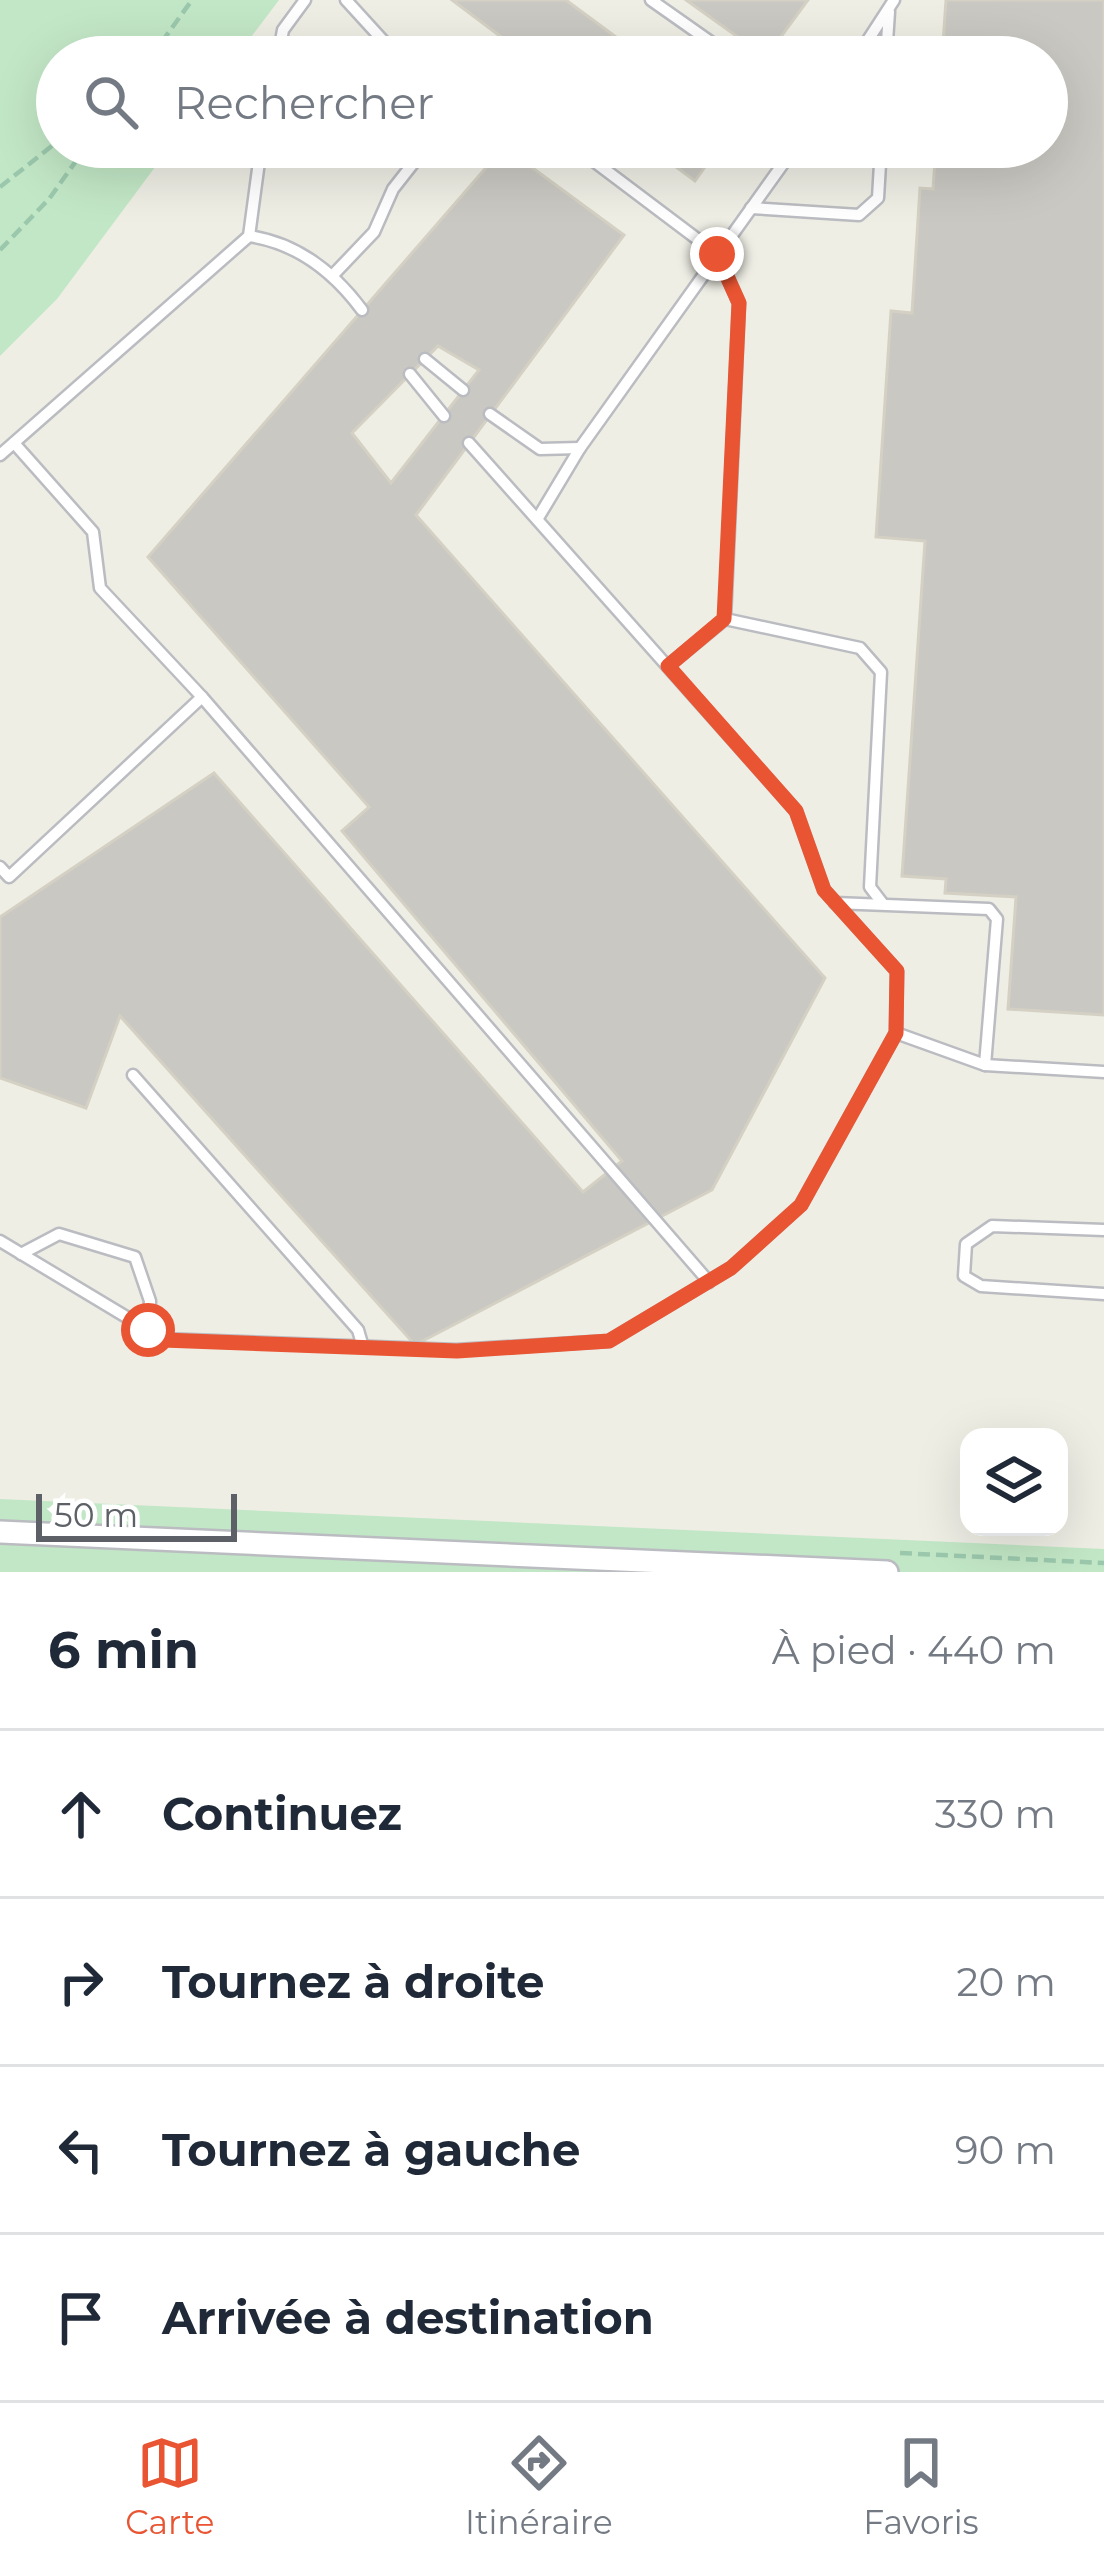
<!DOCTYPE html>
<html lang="fr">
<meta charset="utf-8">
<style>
body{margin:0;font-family:Montserrat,sans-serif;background:#f6f6f7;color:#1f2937}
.controls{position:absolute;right:36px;bottom:36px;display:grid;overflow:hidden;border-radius:24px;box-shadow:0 12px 48px #0002}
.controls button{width:108px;height:108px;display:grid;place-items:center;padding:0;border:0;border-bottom:3px solid #e0e1e3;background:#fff;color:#1f2937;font:60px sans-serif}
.scale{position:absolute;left:36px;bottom:30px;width:201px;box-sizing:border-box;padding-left:12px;border:6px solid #5d6066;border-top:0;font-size:33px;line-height:42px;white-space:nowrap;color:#5d6066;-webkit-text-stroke:9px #fff;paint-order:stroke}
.stop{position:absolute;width:36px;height:36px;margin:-27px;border:9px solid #e95432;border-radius:50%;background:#fff}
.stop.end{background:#e95432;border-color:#fff;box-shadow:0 3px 12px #0008}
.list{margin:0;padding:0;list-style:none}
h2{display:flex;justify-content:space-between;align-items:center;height:156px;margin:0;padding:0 48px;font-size:51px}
h2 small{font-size:39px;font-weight:400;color:#747a83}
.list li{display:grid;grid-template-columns:78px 1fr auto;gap:36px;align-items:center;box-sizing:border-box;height:168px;padding:0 48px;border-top:3px solid #e0e1e3}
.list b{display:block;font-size:45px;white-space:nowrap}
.list em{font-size:39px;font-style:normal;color:#747a83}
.icon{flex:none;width:66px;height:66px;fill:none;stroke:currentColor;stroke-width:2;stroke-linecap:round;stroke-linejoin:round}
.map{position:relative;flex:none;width:1104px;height:1572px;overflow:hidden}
.search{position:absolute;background:#fff;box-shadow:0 12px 48px #0002;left:36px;right:36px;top:36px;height:132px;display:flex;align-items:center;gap:30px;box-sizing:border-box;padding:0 42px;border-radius:66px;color:#747a83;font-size:45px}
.sheet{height:828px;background:#fff}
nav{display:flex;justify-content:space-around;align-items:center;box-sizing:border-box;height:168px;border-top:3px solid #e0e1e3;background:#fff;font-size:33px;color:#747a83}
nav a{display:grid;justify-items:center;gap:6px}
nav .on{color:#e95432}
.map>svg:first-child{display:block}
.green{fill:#c2e7c6}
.building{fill:#cac8c2;stroke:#d4d1c4;stroke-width:3;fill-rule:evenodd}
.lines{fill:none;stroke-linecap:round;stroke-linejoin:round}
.lane-casing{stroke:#babcc1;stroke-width:15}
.street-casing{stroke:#babcc1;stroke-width:26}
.path{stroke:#9bc8ad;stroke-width:4.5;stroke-dasharray:12 6;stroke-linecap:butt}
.lane{stroke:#fff;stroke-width:10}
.street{stroke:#fff;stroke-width:21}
.route{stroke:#e95432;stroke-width:15}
</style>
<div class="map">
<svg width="1104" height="1572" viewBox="0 0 1104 1572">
<rect width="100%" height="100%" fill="#efeee5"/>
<!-- green -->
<g class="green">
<path d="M 0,0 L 279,0 L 236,57 L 57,57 L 57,147 L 170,147 L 57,299 L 0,356 Z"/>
<path d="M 0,1499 L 1104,1549 L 1104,1572 L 0,1572 Z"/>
</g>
<!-- building -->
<g class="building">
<path d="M 452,0 L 566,0 L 643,57 L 528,57 Z"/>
<path d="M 686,0 L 808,0 L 766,57 Z"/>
<path d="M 946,0 L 1104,0 L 1104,1015 L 1008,1009 L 1016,897 L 945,893 L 946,879 L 902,876 L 925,541 L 876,537 L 891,311 L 912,313 L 920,188 L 933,189 L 936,147 L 1047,147 L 1047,57 L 942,57 Z"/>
<path d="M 504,147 L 624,235 L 416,515 L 825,978 L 712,1190 L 415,1345 L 120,1016 L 86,1108 L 0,1078 L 0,917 L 214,773 L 583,1192 L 622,1161 L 342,831 L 369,807 L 148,557 ZM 438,346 L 479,370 L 391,483 L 352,433 Z"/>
<path d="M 649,147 L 719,147 L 695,181 Z"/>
</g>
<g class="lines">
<defs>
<g id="lane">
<path d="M 346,0 L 398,57"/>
<path d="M 651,0 L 732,57"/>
<path d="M 278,57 L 283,30 L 305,0"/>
<path d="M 857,57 L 894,0"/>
<path d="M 886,57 L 889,12"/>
<path d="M 575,147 L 717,254 L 739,303 L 725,619"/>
<path d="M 751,208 L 859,215 L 878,198 L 881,147"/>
<path d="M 249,236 C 297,243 333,271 362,310"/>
<path d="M 333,275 L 374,232 L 393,189 L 426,147"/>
<path d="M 425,359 L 463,390"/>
<path d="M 410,374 L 444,416"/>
<path d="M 490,414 L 540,449 L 580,448"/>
<path d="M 0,455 L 249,236 L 261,147"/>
<path d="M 538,518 L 580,448 L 795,147"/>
<path d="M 668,666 L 725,619 L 860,648 L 881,672 L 870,887 L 883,904"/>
<path d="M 202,697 L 709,1282"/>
<path d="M 0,867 L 9,877 L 202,697 L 100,588 L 93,532 L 14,443"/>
<path d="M 835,903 L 989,909 L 997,919 L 985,1065"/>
<path d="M 896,1033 L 985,1065 L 1104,1072"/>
<path d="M 133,1075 L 358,1330 L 363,1347"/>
<path d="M 1104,1230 L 992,1226 L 966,1244 L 964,1276 L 981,1286 L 1104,1294"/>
<path d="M 0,1241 L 163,1339 L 456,1350 L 609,1341 L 731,1268 L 801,1205 L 896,1033 L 897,971 L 824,890 L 796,811 L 469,443"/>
<path d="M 21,1254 L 59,1234 L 135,1257 L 150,1301 L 148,1330"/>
</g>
<path id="street" d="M 0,1532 L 887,1572"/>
</defs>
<!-- lane casing -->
<use href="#lane" class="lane-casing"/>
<!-- street casing -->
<use href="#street" class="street-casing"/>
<!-- path -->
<g class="path">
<path d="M 151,57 L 192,0"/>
<path d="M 0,187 L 57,142"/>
<path d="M 0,250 L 49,199 L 86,147"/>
<path d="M 900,1553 L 1104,1563"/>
</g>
<!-- lane -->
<use href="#lane" class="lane"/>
<!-- street -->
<use href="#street" class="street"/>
</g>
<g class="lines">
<!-- route -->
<path class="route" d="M 148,1330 L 163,1340 L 457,1351 L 609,1341 L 731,1268 L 801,1205 L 896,1033 L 897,971 L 824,890 L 796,811 L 668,666 L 724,619 L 739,303 L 717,254"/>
</g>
</svg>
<div class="controls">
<button><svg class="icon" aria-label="layers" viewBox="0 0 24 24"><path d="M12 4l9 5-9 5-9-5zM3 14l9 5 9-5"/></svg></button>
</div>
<div class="scale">50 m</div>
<div class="stop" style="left:148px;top:1330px"></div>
<div class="stop end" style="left:717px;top:254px"></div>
<div class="search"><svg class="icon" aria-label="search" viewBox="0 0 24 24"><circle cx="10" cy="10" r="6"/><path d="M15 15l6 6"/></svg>Rechercher</div>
</div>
<section class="sheet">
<h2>6 min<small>À pied · 440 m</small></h2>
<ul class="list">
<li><svg class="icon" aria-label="ahead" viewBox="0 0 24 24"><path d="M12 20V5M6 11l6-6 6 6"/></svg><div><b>Continuez</b></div><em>330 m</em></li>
<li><svg class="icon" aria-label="right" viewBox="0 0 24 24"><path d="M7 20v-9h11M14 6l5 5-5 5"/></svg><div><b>Tournez à droite</b></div><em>20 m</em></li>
<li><svg class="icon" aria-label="left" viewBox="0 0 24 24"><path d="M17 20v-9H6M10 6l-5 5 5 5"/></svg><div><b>Tournez à gauche</b></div><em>90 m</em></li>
<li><svg class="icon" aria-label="arrive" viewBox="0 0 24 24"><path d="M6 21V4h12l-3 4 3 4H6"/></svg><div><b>Arrivée à destination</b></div></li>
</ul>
</section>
<nav>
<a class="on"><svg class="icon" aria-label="map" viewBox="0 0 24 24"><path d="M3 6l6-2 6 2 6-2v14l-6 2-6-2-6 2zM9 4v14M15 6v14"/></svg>Carte</a>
<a><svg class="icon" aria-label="directions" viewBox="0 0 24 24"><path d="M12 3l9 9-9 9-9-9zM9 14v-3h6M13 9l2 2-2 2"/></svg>Itinéraire</a>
<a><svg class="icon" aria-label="saved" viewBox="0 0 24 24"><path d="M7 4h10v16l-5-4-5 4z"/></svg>Favoris</a>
</nav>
